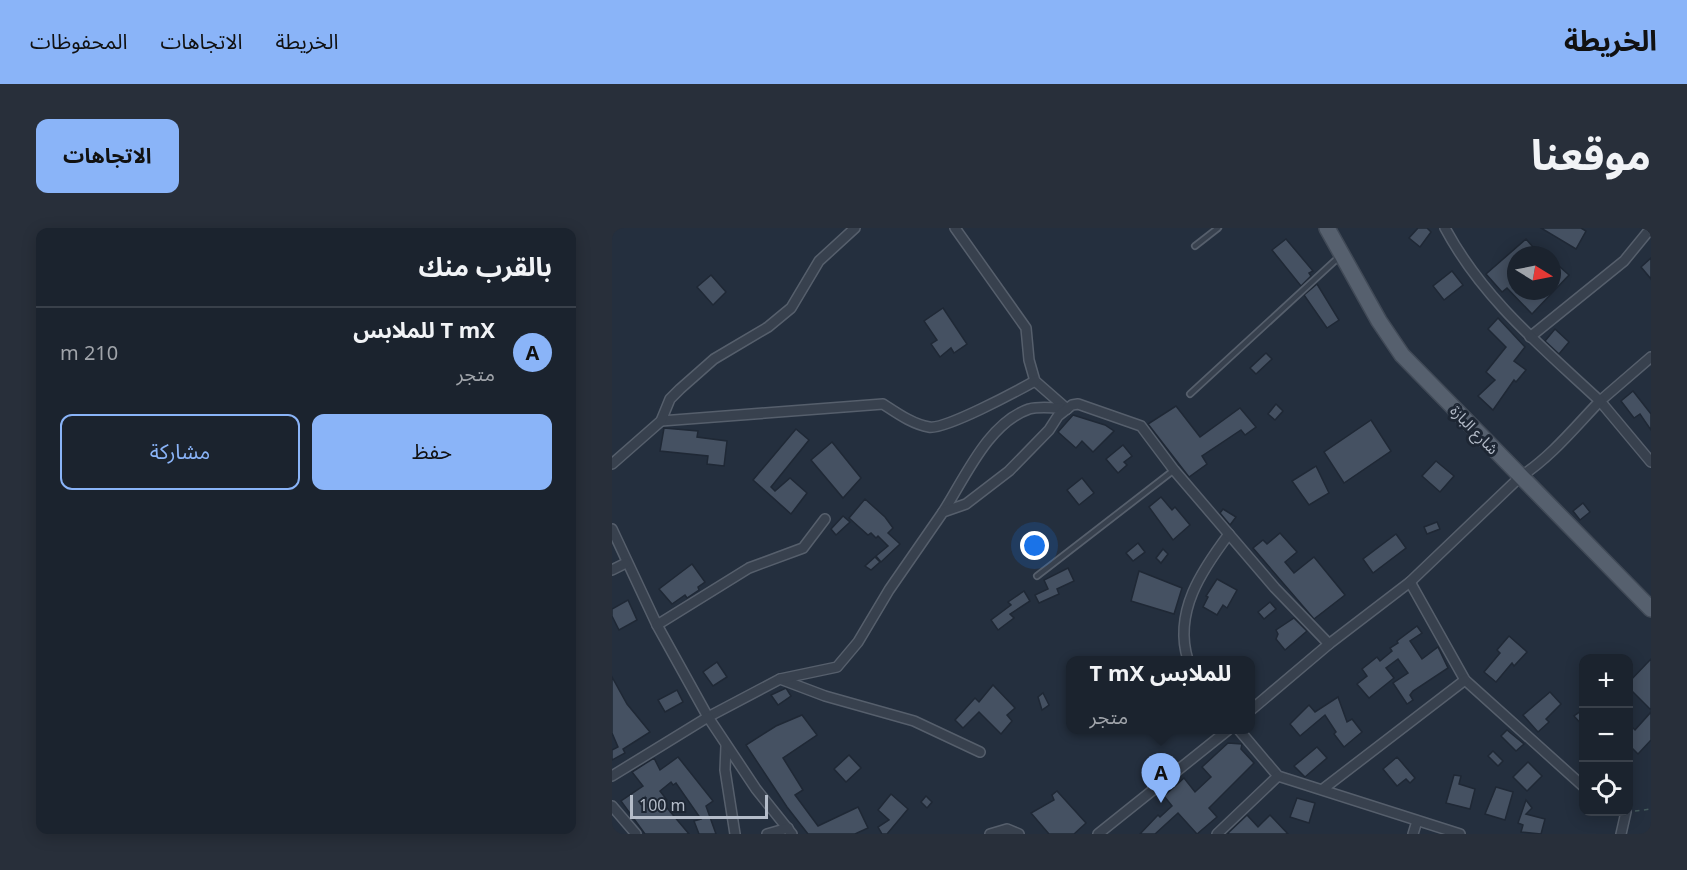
<!DOCTYPE html>
<html lang="ar">
<meta charset="utf-8">
<style>
body{margin:0;font-family:"Noto Sans","Noto Sans Arabic",sans-serif;background:#282f3a;color:#f1f3f6;direction:rtl}
.controls{position:absolute;right:18px;bottom:18px;display:grid;overflow:hidden;border-radius:12px;box-shadow:0 3px 15px #0003}
.controls button{width:54px;height:54px;display:grid;place-items:center;padding:0;border:0;border-bottom:2px solid #39404a;background:#1b232e;color:#f1f3f6;font:30px sans-serif}
.compass{position:absolute;left:895px;top:18px;width:54px;height:54px;border-radius:50%;background:#1b232e;box-shadow:0 3px 15px #0003;rotate:100deg}
.scale{position:absolute;left:18px;bottom:15px;width:138px;box-sizing:border-box;padding-left:6px;border:3px solid #b4bcc9;border-top:0;font-size:16px;line-height:21px;white-space:nowrap;color:#b4bcc9;-webkit-text-stroke:4px #1d2633;paint-order:stroke}
.you{position:absolute;left:423px;top:318px;width:21px;height:21px;margin:-15px;border:4px solid #fff;border-radius:50%;background:#1a73e8;box-shadow:0 0 0 9px #1a73e833}
.badge{display:grid;place-items:center;width:39px;height:39px;border-radius:50%;background:#8ab4f8;color:#111;font-size:20px;font-weight:700}
.pin{position:absolute;translate:-50% -50px;filter:drop-shadow(0 2px 3px #0008)}
.pin::after{content:'';position:absolute;top:32px;width:21px;height:18px;background:inherit;clip-path:polygon(0 0,100% 0,50% 100%)}
.popup{position:absolute;left:454px;top:428px;width:189px;height:78px;box-sizing:border-box;display:grid;place-content:center;border-radius:12px;background:#1b232e;filter:drop-shadow(0 2px 4px #0005);font-size:20px;white-space:nowrap;color:#a0a4aa}
.popup b{font-size:22px;color:#f1f3f6}
.popup::after{content:'';position:absolute;left:50%;top:100%;margin-left:-12px;border:12px solid transparent;border-top-color:#1b232e}
.list{margin:0;padding:0;list-style:none}
h2{display:flex;justify-content:space-between;align-items:center;height:78px;margin:0;padding:0 24px;font-size:26px}
h2 small{font-size:20px;font-weight:400;color:#a0a4aa}
.list li{display:grid;grid-template-columns:39px 1fr auto;gap:18px;align-items:center;box-sizing:border-box;height:90px;padding:0 24px;border-top:2px solid #39404a}
.list b{display:block;font-size:22px;white-space:nowrap}
.list p{margin:0;font-size:20px;white-space:nowrap;color:#a0a4aa}
.list em{font-size:20px;font-style:normal;color:#a0a4aa}
.actions{display:flex;gap:12px;padding:18px 24px}
.actions a{flex:1;padding:14px 0;border:2px solid #8ab4f8;border-radius:12px;text-align:center;font-size:21px;color:#8ab4f8}
.actions .main{background:#8ab4f8;color:#111}
.icon{flex:none;width:33px;height:33px;fill:none;stroke:currentColor;stroke-width:2;stroke-linecap:round;stroke-linejoin:round}
.map{position:relative;flex:none;width:1039px;height:606px;overflow:hidden;direction:ltr;border-radius:12px}
header{display:flex;align-items:center;gap:36px;box-sizing:border-box;height:84px;padding:0 30px;background:#8ab4f8;color:#111}
header strong{font-size:28px}
nav{display:flex;gap:33px;margin-inline-start:auto;font-size:21px}
.intro{display:flex;align-items:center;justify-content:space-between;box-sizing:border-box;height:144px;padding:0 36px}
h1{margin:0;font-size:42px}
.button{padding:15px 27px;border-radius:12px;background:#8ab4f8;color:#111;font-size:21px;font-weight:700}
main{display:flex;gap:36px;padding:0 36px}
aside{flex:1;background:#1b232e;border-radius:12px;box-shadow:0 3px 15px #0003}
.map>svg:first-child{display:block}
.building{fill:#455162;stroke:#1f2835;stroke-width:1.5}
.lines{fill:none;stroke-linecap:round;stroke-linejoin:round}
.lane-casing{stroke:#565f6c;stroke-width:8}
.street-casing{stroke:#565f6c;stroke-width:12}
.primary-casing{stroke:#414a57;stroke-width:18}
.path{stroke:#44595c;stroke-width:1.5;stroke-dasharray:4.5 4.5;stroke-linecap:butt}
.lane{stroke:#38414e;stroke-width:4.5}
.street{stroke:#38414e;stroke-width:9}
.primary{stroke:#56606e;stroke-width:15}
.labels{text-anchor:middle;stroke-width:6;stroke-linejoin:round;paint-order:stroke}
.street-label{font-size:15px;fill:#b4bcc9;stroke:#1d2633}
</style>
<header>
<strong>الخريطة</strong>
<nav><a>الخريطة</a><a>الاتجاهات</a><a>المحفوظات</a></nav>
</header>
<div class="intro"><h1>موقعنا</h1><a class="button">الاتجاهات</a></div>
<main>
<div class="map">
<svg width="1039" height="606" viewBox="0 0 1039 606">
<rect width="100%" height="100%" fill="#242f3e"/>
<!-- building -->
<g class="building">
<path d="M 806,0 L 815,0 L 819,4 L 808,19 L 797,10 Z"/>
<path d="M 929,0 L 969,0 L 974,3 L 964,21 Z"/>
<path d="M 674,11 L 701,43 L 697,45 L 699,48 L 689,58 L 660,22 Z"/>
<path d="M 914,11 L 928,27 L 904,27 L 904,63 L 940,63 L 940,32 L 957,47 L 920,86 L 895,60 L 890,64 L 874,46 Z"/>
<path d="M 1039,30 L 1039,51 L 1029,39 Z"/>
<path d="M 840,43 L 851,57 L 832,72 L 821,58 Z"/>
<path d="M 99,47 L 114,64 L 101,77 L 85,59 Z"/>
<path d="M 705,56 L 727,92 L 715,100 L 692,67 Z"/>
<path d="M 331,80 L 355,116 L 342,125 L 339,120 L 328,129 L 319,116 L 325,112 L 312,93 Z"/>
<path d="M 886,90 L 913,119 L 902,133 L 914,142 L 904,154 L 902,152 L 881,182 L 866,168 L 883,152 L 874,144 L 894,119 L 876,101 Z"/>
<path d="M 943,101 L 957,114 L 947,126 L 933,113 Z"/>
<path d="M 654,125 L 660,131 L 644,146 L 638,140 Z"/>
<path d="M 1021,163 L 1039,186 L 1039,202 L 1028,186 L 1022,190 L 1009,173 Z"/>
<path d="M 664,176 L 671,183 L 663,192 L 656,186 Z"/>
<path d="M 564,178 L 588,209 L 628,180 L 644,199 L 633,207 L 629,202 L 590,228 L 595,236 L 577,249 L 536,196 Z"/>
<path d="M 461,187 L 493,197 L 502,203 L 481,224 L 470,213 L 464,220 L 446,204 Z"/>
<path d="M 759,192 L 779,223 L 732,255 L 712,224 Z"/>
<path d="M 52,200 L 86,203 L 85,209 L 115,213 L 112,238 L 95,236 L 96,228 L 48,223 Z"/>
<path d="M 184,201 L 197,212 L 159,259 L 163,263 L 178,250 L 195,265 L 179,286 L 141,252 Z"/>
<path d="M 220,214 L 249,250 L 231,270 L 199,232 Z"/>
<path d="M 511,217 L 520,228 L 512,234 L 515,237 L 506,245 L 494,231 Z"/>
<path d="M 824,233 L 842,248 L 828,264 L 810,248 Z"/>
<path d="M 704,238 L 717,265 L 697,277 L 680,253 Z"/>
<path d="M 470,250 L 482,265 L 467,277 L 455,262 Z"/>
<path d="M 549,269 L 560,282 L 563,279 L 578,297 L 561,312 L 537,279 Z"/>
<path d="M 253,271 L 273,289 L 281,300 L 276,305 L 288,316 L 269,334 L 264,328 L 276,318 L 266,308 L 264,310 L 259,305 L 256,307 L 237,290 Z"/>
<path d="M 971,275 L 978,284 L 968,292 L 961,283 Z"/>
<path d="M 611,281 L 624,289 L 618,297 L 608,285 Z"/>
<path d="M 231,288 L 238,294 L 224,307 L 219,301 Z"/>
<path d="M 825,294 L 828,301 L 815,306 L 812,299 Z"/>
<path d="M 668,305 L 685,324 L 673,334 L 682,345 L 702,329 L 733,367 L 702,391 L 641,320 L 651,312 L 655,316 Z"/>
<path d="M 784,306 L 794,320 L 761,345 L 751,331 Z"/>
<path d="M 526,315 L 533,324 L 521,333 L 514,325 Z"/>
<path d="M 551,321 L 556,326 L 549,335 L 544,330 Z"/>
<path d="M 263,329 L 268,334 L 259,342 L 253,338 Z"/>
<path d="M 80,336 L 93,354 L 86,359 L 87,362 L 75,370 L 73,367 L 60,376 L 47,361 Z"/>
<path d="M 456,340 L 462,353 L 445,361 L 447,366 L 427,375 L 423,367 L 436,361 L 432,352 Z"/>
<path d="M 527,343 L 570,360 L 562,386 L 519,373 Z"/>
<path d="M 605,351 L 625,362 L 615,380 L 611,377 L 605,387 L 591,379 L 596,369 L 594,368 Z"/>
<path d="M 412,363 L 418,373 L 398,386 L 402,390 L 386,402 L 379,392 L 399,377 L 396,374 Z"/>
<path d="M 16,372 L 25,392 L 7,402 L 0,388 L 0,381 Z"/>
<path d="M 658,374 L 664,381 L 652,391 L 646,384 Z"/>
<path d="M 682,390 L 695,403 L 673,422 L 664,411 L 666,406 L 664,402 Z"/>
<path d="M 805,398 L 810,405 L 798,413 L 810,431 L 826,419 L 836,440 L 801,463 L 798,467 L 801,472 L 795,476 L 781,455 L 796,445 L 786,431 L 774,440 L 782,450 L 757,470 L 745,456 L 755,448 L 750,441 L 765,429 L 768,433 L 780,423 L 778,420 L 786,415 L 785,413 Z"/>
<path d="M 897,408 L 915,424 L 902,438 L 900,435 L 884,454 L 872,444 L 888,425 L 885,422 Z"/>
<path d="M 1039,431 L 1039,482 L 1017,460 L 1017,454 Z"/>
<path d="M 105,434 L 115,449 L 101,458 L 91,444 Z"/>
<path d="M 0,449 L 15,476 L 38,504 L 11,521 L 13,525 L 0,532 L 0,522 L 6,519 L 0,505 Z"/>
<path d="M 381,457 L 403,480 L 395,487 L 400,493 L 389,506 L 367,484 L 351,500 L 343,492 L 363,470 L 367,474 Z"/>
<path d="M 174,460 L 179,468 L 166,477 L 159,467 Z"/>
<path d="M 65,462 L 71,474 L 53,484 L 46,472 Z"/>
<path d="M 938,464 L 949,476 L 934,491 L 937,494 L 926,504 L 911,487 Z"/>
<path d="M 431,465 L 437,477 L 430,482 L 426,469 Z"/>
<path d="M 726,469 L 735,494 L 740,491 L 750,504 L 732,519 L 722,506 L 724,504 L 713,487 L 688,508 L 678,496 L 697,477 L 703,484 Z"/>
<path d="M 972,481 L 972,499 L 962,488 Z"/>
<path d="M 1039,484 L 1039,512 L 1026,526 L 1017,517 L 1017,496 L 1023,502 Z"/>
<path d="M 190,487 L 205,507 L 171,530 L 191,562 L 183,567 L 206,598 L 246,579 L 256,600 L 243,606 L 196,606 L 175,579 L 134,517 L 164,498 Z"/>
<path d="M 895,502 L 912,516 L 904,523 L 889,508 Z"/>
<path d="M 616,515 L 630,516 L 629,521 L 642,535 L 597,580 L 605,589 L 585,606 L 566,585 L 543,606 L 528,606 L 546,587 L 548,589 L 560,578 L 552,568 L 572,550 L 583,564 L 599,549 L 590,539 Z"/>
<path d="M 705,519 L 715,530 L 693,549 L 682,538 Z"/>
<path d="M 881,523 L 891,533 L 886,538 L 876,528 Z"/>
<path d="M 237,527 L 249,540 L 234,554 L 222,541 Z"/>
<path d="M 66,529 L 101,573 L 94,578 L 104,606 L 87,606 L 82,593 L 89,591 L 64,555 L 61,557 L 59,554 L 48,563 L 55,572 L 51,575 L 77,606 L 33,606 L 9,573 L 31,558 L 20,544 L 42,530 L 48,542 Z"/>
<path d="M 785,529 L 803,550 L 798,555 L 794,551 L 785,558 L 771,541 Z"/>
<path d="M 916,534 L 930,548 L 915,563 L 901,549 Z"/>
<path d="M 842,547 L 849,548 L 847,556 L 863,561 L 858,581 L 834,575 Z"/>
<path d="M 884,559 L 901,564 L 893,592 L 873,586 Z"/>
<path d="M 445,563 L 474,595 L 462,606 L 437,606 L 419,585 L 442,572 L 440,567 Z"/>
<path d="M 279,566 L 296,581 L 275,606 L 270,606 L 266,599 L 277,592 L 266,582 Z"/>
<path d="M 314,568 L 320,574 L 315,580 L 309,574 Z"/>
<path d="M 685,570 L 703,575 L 697,595 L 678,589 Z"/>
<path d="M 914,572 L 920,580 L 914,586 L 933,591 L 929,606 L 909,604 L 911,597 L 906,595 Z"/>
<path d="M 635,587 L 646,599 L 658,587 L 676,606 L 615,606 Z"/>
</g>
<g class="lines">
<defs>
<g id="lane">
<path d="M 583,18 L 606,0"/>
<path d="M 578,166 L 727,29"/>
<path d="M 425,348 L 562,242"/>
</g>
<g id="street">
<path d="M 343,0 L 414,100 L 417,132 L 423,153 L 455,181"/>
<path d="M 918,109 L 1012,33 L 1039,0"/>
<path d="M 1039,129 L 988,173 L 1039,234"/>
<path d="M 49,193 L 271,176 C 285,185 300,196 317,199 C 333,202 405,163 423,153"/>
<path d="M 0,236 L 49,193 L 58,171 L 68,161 L 102,131 L 156,99 L 179,80 L 207,33 L 243,0"/>
<path d="M 331,284 C 353,250 376,195 417,181 C 429,178 443,180 455,181"/>
<path d="M 0,301 L 45,397 L 96,489 L 168,451 L 213,468 L 302,493 L 368,524"/>
<path d="M 0,342 L 14,335"/>
<path d="M 798,354 L 853,452 L 972,559"/>
<path d="M 45,397 L 137,340 L 191,320 L 213,291"/>
<path d="M 576,432 C 561,384 590,342 617,306"/>
<path d="M 168,451 L 225,439 L 246,414 L 277,362 L 331,284 L 354,276 L 397,243 L 437,202 L 446,188 L 460,177 L 466,176 L 529,198 L 562,242 L 663,360 L 717,416"/>
<path d="M 639,482 L 717,416 L 798,354 L 908,249 C 939,229 963,199 988,173 C 930,119 871,71 833,0"/>
<path d="M 627,502 L 666,548 L 848,606"/>
<path d="M 114,518 L 113,542 L 123,606"/>
<path d="M 0,548 L 96,489 L 144,561 L 180,606"/>
<path d="M 711,561 L 853,452"/>
<path d="M 0,578 L 24,606"/>
<path d="M 155,606 L 176,600"/>
<path d="M 378,606 L 395,601 L 407,606"/>
<path d="M 486,606 L 616,502"/>
<path d="M 605,606 L 666,548"/>
<path d="M 801,606 L 805,593"/>
<path d="M 1009,606 L 1014,584"/>
</g>
<path id="primary" d="M 715,0 L 767,93 L 790,127 L 1039,381"/>
</defs>
<!-- lane casing -->
<use href="#lane" class="lane-casing"/>
<!-- street casing -->
<use href="#street" class="street-casing"/>
<!-- primary casing -->
<use href="#primary" class="primary-casing"/>
<!-- path -->
<path class="path" d="M 1023,583 L 1039,581"/>
<!-- lane -->
<use href="#lane" class="lane"/>
<!-- street -->
<use href="#street" class="street"/>
<!-- primary -->
<use href="#primary" class="primary"/>
</g>
<g class="labels">
<!-- street labels -->
<g class="street-label">
<text transform="translate(862 202) rotate(46)" y="5">شارع البازة</text>
</g>
</g>
</svg>
<div class="controls">
<button>+</button>
<button>−</button>
<button><svg class="icon" aria-label="locate" viewBox="0 0 24 24"><circle cx="12" cy="12" r="6"/><path d="M12 2v4M12 18v4M2 12h4M18 12h4"/></svg></button>
</div>
<svg class="compass" viewBox="-18 -18 36 36"><path d="M0-13l5 13h-10z" fill="#e53935"/><path d="M0 13l5-13h-10z" fill="#a0a4aa"/></svg>
<div class="scale">100 m</div>
<div class="you"></div>
<div class="pin badge" style="left:549px;top:575px">A</div>
<div class="popup"><b>T mX للملابس</b>متجر</div>
</div>
<aside>
<h2>بالقرب منك<small></small></h2>
<ul class="list">
<li><span class="badge">A</span><div><b>T mX للملابس</b><p>متجر</p></div><em>210 m</em></li>
</ul>
<div class="actions"><a class="main">حفظ</a><a>مشاركة</a></div>
</aside>
</main>
